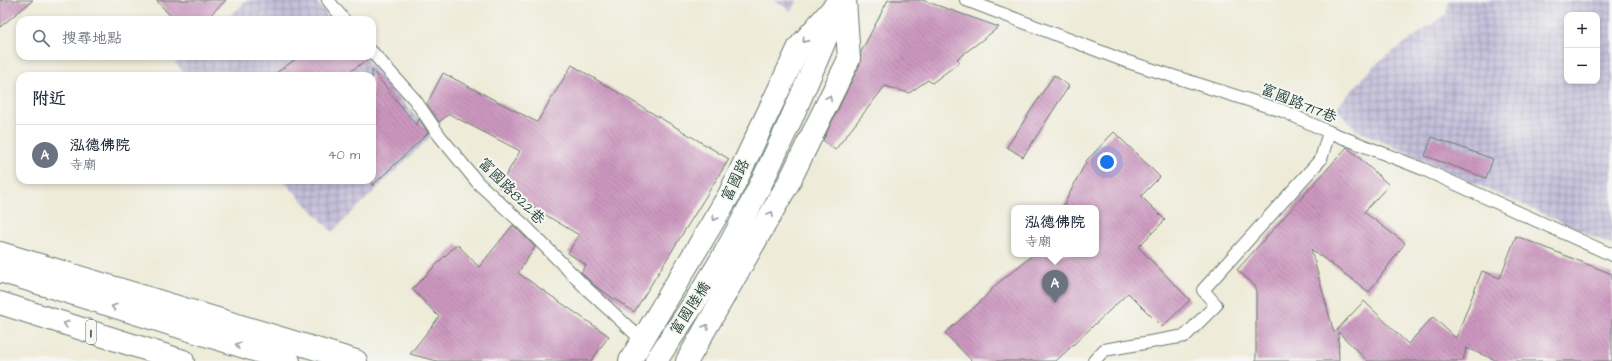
<!DOCTYPE html>
<html lang="zh-TW">
<meta charset="utf-8">
<style>
body{margin:0;font-family:"Architects Daughter","LXGW WenKai TC",sans-serif;background:#f6f6f7;color:#1f2937}
.controls{position:absolute;right:12px;top:12px;display:grid;overflow:hidden;border-radius:8px;box-shadow:0 2px 6px #0003}
.controls button{width:36px;height:36px;display:grid;place-items:center;padding:0;border:0;border-bottom:1px solid #e0e1e3;background:#fff;color:#1f2937;font:20px sans-serif}
.you{position:absolute;left:1107px;top:162px;width:14px;height:14px;margin:-10px;border:3px solid #fff;border-radius:50%;background:#1a73e8;box-shadow:0 0 0 6px #1a73e833}
.badge{display:grid;place-items:center;width:26px;height:26px;border-radius:50%;background:#1f6fb2;color:#fff;font-size:13px;font-weight:700}
.pin{position:absolute;translate:-50% -33px;filter:drop-shadow(0 1px 2px #0008)}
.pin::after{content:'';position:absolute;top:21px;width:14px;height:12px;background:inherit;clip-path:polygon(0 0,100% 0,50% 100%)}
.popup{position:absolute;left:1011px;top:205px;width:88px;height:52px;box-sizing:border-box;display:grid;place-content:center;border-radius:8px;background:#fff;filter:drop-shadow(0 1px 3px #0005);font-size:13px;white-space:nowrap;color:#747a83}
.popup b{font-size:15px;color:#1f2937}
.popup::after{content:'';position:absolute;left:50%;top:100%;margin-left:-8px;border:8px solid transparent;border-top-color:#fff}
.list{margin:0;padding:0;list-style:none}
h2{display:flex;justify-content:space-between;align-items:center;height:52px;margin:0;padding:0 16px;font-size:17px}
h2 small{font-size:13px;font-weight:400;color:#747a83}
.list li{display:grid;grid-template-columns:26px 1fr auto;gap:12px;align-items:center;box-sizing:border-box;height:60px;padding:0 16px;border-top:1px solid #e0e1e3}
.list b{display:block;font-size:15px;white-space:nowrap}
.list p{margin:0;font-size:13px;white-space:nowrap;color:#747a83}
.list em{font-size:13px;font-style:normal;color:#747a83}
.icon{flex:none;width:22px;height:22px;fill:none;stroke:currentColor;stroke-width:2;stroke-linecap:round;stroke-linejoin:round}
.map{position:relative;flex:none;width:1612px;height:361px;overflow:hidden}
.search{position:absolute;background:#fff;box-shadow:0 2px 6px #0003;left:16px;top:16px;width:360px;height:44px;display:flex;align-items:center;gap:10px;box-sizing:border-box;padding:0 14px;border-radius:12px;color:#747a83;font-size:15px}
.panel{position:absolute;background:#fff;box-shadow:0 2px 6px #0003;left:16px;top:72px;width:360px;height:112px;border-radius:12px}
.map>svg:first-child{display:block}
.industrial{fill:url(#industrial-grid);fill-rule:evenodd}
.building{fill:url(#building-back-hatch)}
.lines{fill:none;stroke-linecap:round;stroke-linejoin:round}
.lane-casing{stroke:#677a6d;stroke-width:14}
.street-casing{stroke:#677a6d;stroke-width:24}
.secondary-casing{stroke:#677a6d;stroke-width:24}
.highway-casing{stroke:#677a6d;stroke-width:24}
.lane{stroke:#fff;stroke-width:12}
.street{stroke:#fff;stroke-width:22}
.secondary{stroke:#fff;stroke-width:22}
.highway{stroke:#fff;stroke-width:22}
.oneway{stroke:#8f9e9a}
.labels{text-anchor:middle;stroke-width:4;stroke-linejoin:round;paint-order:stroke}
.shield{fill:#f6f6f2;stroke:#60746d;stroke-width:1}
.shield-label{font-size:14px;font-weight:bold;fill:#1f3d34}
.street-label{font-size:15px;fill:#1f3d34;stroke:#f6f6f2}
</style>
<div class="map">
<svg width="1612" height="361" viewBox="0 0 1612 361">
<defs>
<pattern id="industrial-grid" width="8" height="8" patternUnits="userSpaceOnUse"><rect width="8" height="8" fill="#c5c0da"/><path d="M0 4h8M4 0v8" fill="none" stroke="#9f9db2"/></pattern>
<pattern id="building-back-hatch" width="6" height="6" patternUnits="userSpaceOnUse"><rect width="6" height="6" fill="#cc97bf"/><path d="M-1 5l2 2M0 0l6 6M5-1l2 2" fill="none" stroke="#a57c9c"/></pattern>
</defs>
<rect width="100%" height="100%" fill="#f6f6f2"/>
<filter id="ink" filterUnits="userSpaceOnUse"><feTurbulence type="fractalNoise" baseFrequency=".025" numOctaves="2"/><feDisplacementMap in="SourceGraphic" scale="8" xChannelSelector="R" yChannelSelector="G"/><feConvolveMatrix kernelMatrix="1 2 1 2 8 2 1 2 1" color-interpolation-filters="sRGB"/></filter>
<filter id="wash" filterUnits="userSpaceOnUse"><feTurbulence type="fractalNoise" baseFrequency=".012" numOctaves="4" result="noise"/><feDisplacementMap in="SourceGraphic" scale="16" xChannelSelector="R" yChannelSelector="G"/><feGaussianBlur stdDeviation="0.9" result="paint"/><feColorMatrix in="noise" values="0 0 0 0 0 0 0 0 0 0 0 0 0 0 0 0 0 1.4 0 .05"/><feComposite in="paint" operator="in"/></filter>
<g filter="url(#wash)">
<rect width="100%" height="100%" fill="#eeebd8"/>
<!-- industrial -->
<g class="industrial">
<path d="M 248,0 L 315,0 L 332,20 L 225,20 Z"/>
<path d="M 774,0 L 797,0 L 791,11 Z"/>
<path d="M 1449,0 L 1542,0 L 1543,1 L 1612,0 L 1612,245 L 1356,130 L 1336,108 L 1377,63 L 1446,14 ZM 1567,15 L 1597,15 L 1597,81 L 1567,81 Z"/>
<path d="M 183,56 L 363,56 L 432,135 L 332,232 L 283,180 L 372,180 L 372,76 L 187,76 L 175,63 Z"/>
</g>
<g id="blocks">
<!-- building -->
<g class="building">
<path d="M 0,0 L 33,0 L 0,27 Z"/>
<path d="M 156,0 L 226,0 L 205,20 L 174,20 Z"/>
<path d="M 888,0 L 922,0 L 999,27 L 957,59 L 960,62 L 932,83 L 928,80 L 909,93 L 885,86 L 835,150 L 823,140 L 860,64 L 861,52 Z"/>
<path d="M 300,56 L 366,56 L 368,59 L 344,76 L 272,76 Z"/>
<path d="M 572,65 L 729,159 L 634,312 L 595,286 L 581,272 L 586,265 L 568,253 L 579,235 L 499,187 L 520,151 L 449,114 L 439,122 L 427,104 L 443,73 L 537,122 Z"/>
<path d="M 372,70 L 416,125 L 419,119 L 428,133 L 372,186 Z"/>
<path d="M 1054,75 L 1069,86 L 1023,157 L 1007,147 Z"/>
<path d="M 1114,132 L 1160,177 L 1141,196 L 1165,220 L 1138,247 L 1190,300 L 1162,327 L 1128,293 L 1056,361 L 972,361 L 945,333 L 978,304 L 997,284 L 1034,254 L 1096,254 L 1096,208 L 1062,208 L 1087,160 Z"/>
<path d="M 1432,137 L 1493,159 L 1486,178 L 1425,156 Z"/>
<path d="M 1347,147 L 1389,185 L 1364,212 L 1405,243 L 1369,292 L 1311,249 L 1334,333 L 1364,301 L 1408,344 L 1433,317 L 1456,338 L 1482,271 L 1500,278 L 1516,236 L 1612,274 L 1612,361 L 1498,361 L 1466,348 L 1463,361 L 1368,361 L 1338,332 L 1339,361 L 1256,361 L 1256,287 L 1237,270 Z"/>
<path d="M 513,225 L 535,247 L 518,273 L 609,336 L 591,361 L 437,361 L 410,354 L 439,317 L 412,289 L 457,244 L 479,267 Z"/>
</g>
</g>
</g>
<g filter="url(#ink)">
<use href="#blocks" fill-opacity="0" stroke="#677a6d" stroke-width="1"/>
<g class="lines">
<defs>
<g id="lane">
<path d="M 328,0 L 344,20"/>
<path d="M 966,0 L 1125,61 L 1283,111 L 1329,132 L 1423,169 L 1612,255"/>
<path d="M 372,52 L 415,100 L 439,135 L 478,183 L 525,226 L 586,288 L 642,340 L 644,345"/>
<path d="M 1094,361 L 1104,350 L 1185,336 L 1216,305 L 1203,290 L 1321,159 L 1329,132"/>
</g>
<g id="street">
<path d="M 0,253 L 356,361"/>
<path d="M 630,361 L 729,195 L 799,47 L 840,0"/>
<path d="M 687,361 L 789,182 L 849,59 L 845,0"/>
</g>
<path id="secondary" d="M 656,361 C 679,325 704,290 725,253 C 770,172 806,86 842,0"/>
<g id="highway">
<path d="M 0,271 L 289,361"/>
<path d="M 0,303 L 183,361"/>
</g>
</defs>
<!-- lane casing -->
<use href="#lane" class="lane-casing"/>
<!-- street casing -->
<use href="#street" class="street-casing"/>
<!-- secondary casing -->
<use href="#secondary" class="secondary-casing"/>
<!-- highway casing -->
<use href="#highway" class="highway-casing"/>
<!-- lane -->
<use href="#lane" class="lane"/>
<!-- street -->
<use href="#street" class="street"/>
<!-- secondary -->
<use href="#secondary" class="secondary"/>
<!-- highway -->
<use href="#highway" class="highway"/>
</g>
<!-- one-way arrows -->
<defs><path id="oneway-chevron" d="M-2-3.5L2.5 0L-2 3.5" fill="none" stroke-width="1.6" stroke-linecap="round" stroke-linejoin="round"/></defs>
<g class="oneway">
<use href="#oneway-chevron" transform="translate(805 40) rotate(131)"/>
<use href="#oneway-chevron" transform="translate(829 98) rotate(-64)"/>
<use href="#oneway-chevron" transform="translate(771 214) rotate(-61)"/>
<use href="#oneway-chevron" transform="translate(715 218) rotate(120)"/>
<use href="#oneway-chevron" transform="translate(114 307) rotate(-163)"/>
<use href="#oneway-chevron" transform="translate(66 324) rotate(-162)"/>
<use href="#oneway-chevron" transform="translate(706 327) rotate(-60)"/>
<use href="#oneway-chevron" transform="translate(238 345) rotate(-163)"/>
</g>
</g>
<g class="labels">
<!-- shield labels -->
<rect class="shield" x="86" y="320" width="10" height="24" rx="3"/>
<g class="shield-label">
<text x="91" y="337">1</text>
</g>
<!-- street labels -->
<g class="street-label">
<text transform="translate(1299 103) rotate(22)" y="5">富國路717巷</text>
<text transform="translate(735 180) rotate(-64)" y="5">富國路</text>
<text transform="translate(512 191) rotate(45)" y="5">富國路822巷</text>
<text transform="translate(690 308) rotate(-57)" y="5">富國陸橋</text>
</g>
</g>
</svg>
<div class="controls">
<button>+</button>
<button>−</button>
</div>
<div class="you"></div>
<div class="pin badge" style="left:1055px;top:303px;background:#6b7280">A</div>
<div class="popup"><b>泓德佛院</b>寺廟</div>
<div class="search"><svg class="icon" aria-label="search" viewBox="0 0 24 24"><circle cx="10" cy="10" r="6"/><path d="M15 15l6 6"/></svg>搜尋地點</div>
<section class="panel">
<h2>附近<small></small></h2>
<ul class="list">
<li><span class="badge" style="background:#6b7280">A</span><div><b>泓德佛院</b><p>寺廟</p></div><em>40 m</em></li>
</ul>
</section>
</div>
